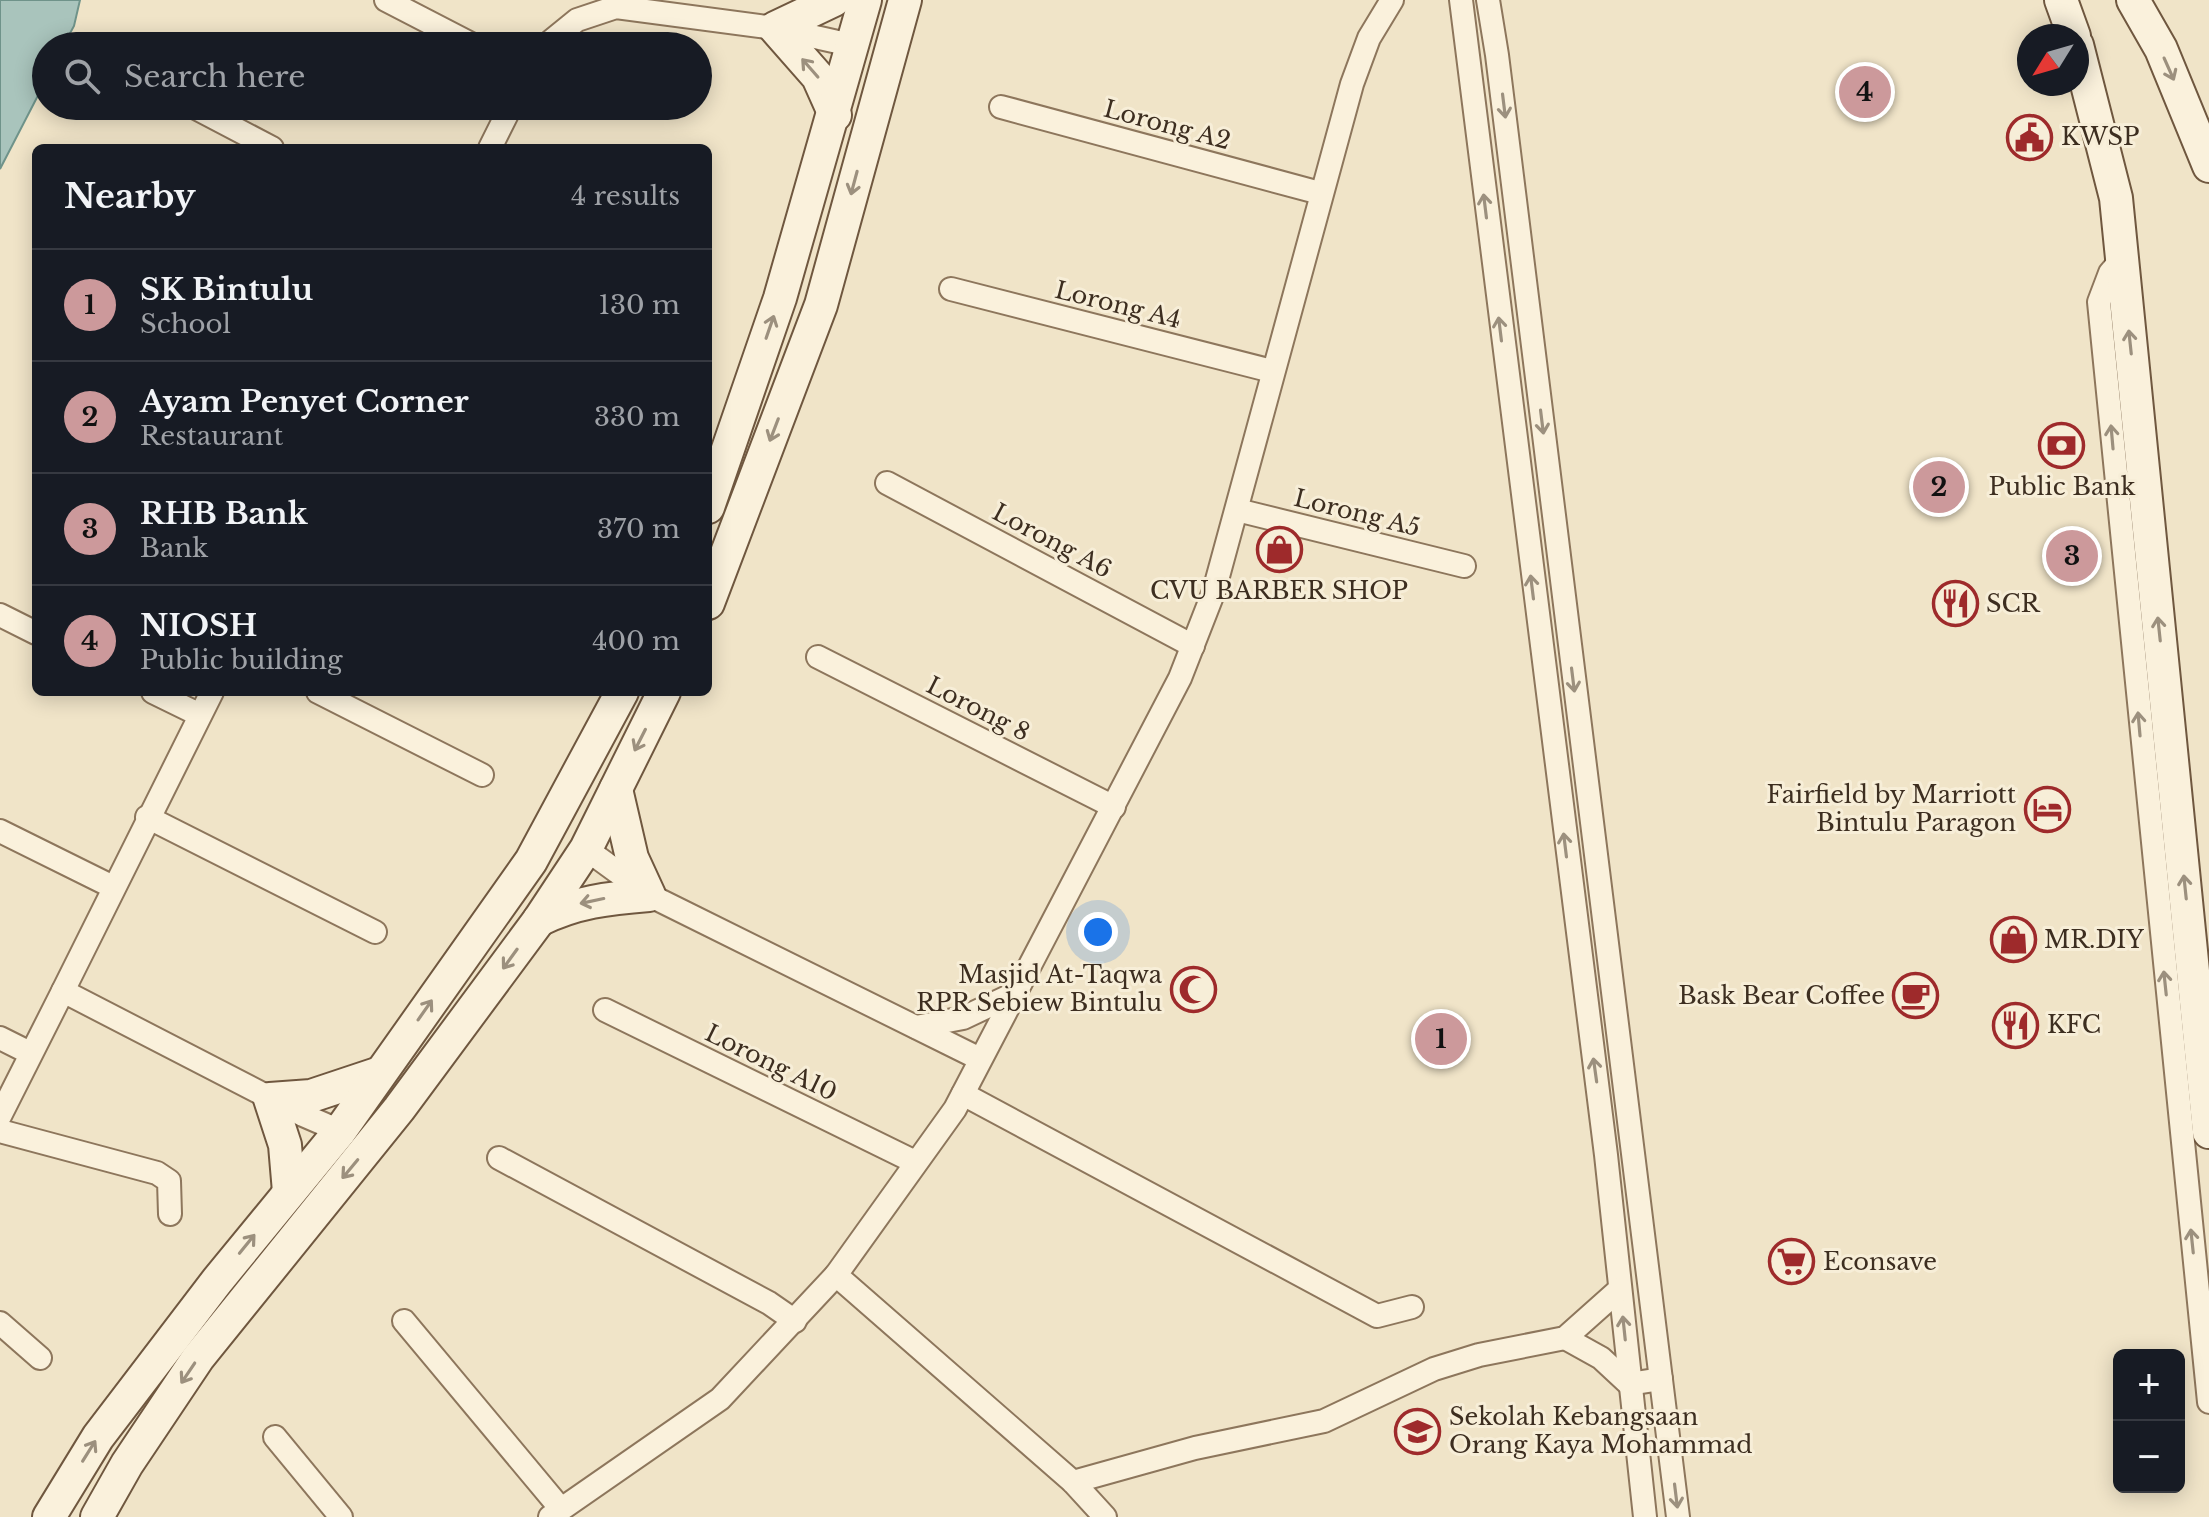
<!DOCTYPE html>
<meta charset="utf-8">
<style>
body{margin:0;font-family:"Libre Baskerville",serif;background:#242831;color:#f1f3f6}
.controls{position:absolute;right:24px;bottom:24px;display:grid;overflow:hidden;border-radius:12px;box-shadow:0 4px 20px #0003}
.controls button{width:72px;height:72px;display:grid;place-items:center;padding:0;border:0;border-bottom:2px solid #363941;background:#171b24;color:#f1f3f6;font:40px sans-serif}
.compass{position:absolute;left:2017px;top:24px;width:72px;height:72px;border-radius:50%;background:#171b24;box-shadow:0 4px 20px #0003;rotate:233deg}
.you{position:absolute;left:1098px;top:932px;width:28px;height:28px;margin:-20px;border:6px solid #fff;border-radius:50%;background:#1a73e8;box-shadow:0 0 0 12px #1a73e833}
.badge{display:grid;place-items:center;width:52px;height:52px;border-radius:50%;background:#cc999b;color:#111;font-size:26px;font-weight:700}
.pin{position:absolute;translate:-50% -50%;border:4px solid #fff;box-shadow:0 2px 8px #0006}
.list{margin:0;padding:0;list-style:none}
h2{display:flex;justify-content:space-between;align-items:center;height:104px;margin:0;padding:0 32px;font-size:34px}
h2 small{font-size:26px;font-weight:400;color:#9ea1a6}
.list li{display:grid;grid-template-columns:52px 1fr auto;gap:24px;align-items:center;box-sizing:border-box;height:112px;padding:0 32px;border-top:2px solid #363941}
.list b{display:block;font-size:30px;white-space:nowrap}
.list p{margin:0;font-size:26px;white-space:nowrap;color:#9ea1a6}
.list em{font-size:26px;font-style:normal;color:#9ea1a6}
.icon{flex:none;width:44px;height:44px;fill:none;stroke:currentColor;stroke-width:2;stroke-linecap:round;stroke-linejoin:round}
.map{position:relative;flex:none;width:2209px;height:1517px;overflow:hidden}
.search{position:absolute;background:#171b24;box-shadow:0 4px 20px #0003;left:32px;top:32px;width:680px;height:88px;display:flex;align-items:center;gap:20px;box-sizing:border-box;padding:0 28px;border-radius:44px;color:#9ea1a6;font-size:30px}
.panel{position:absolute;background:#171b24;box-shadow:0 4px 20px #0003;left:32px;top:144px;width:680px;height:552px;border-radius:12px}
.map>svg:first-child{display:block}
.water{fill:#a9c4bc;stroke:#6f938a;stroke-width:2}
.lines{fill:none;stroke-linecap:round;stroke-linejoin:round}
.street-casing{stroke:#8d765c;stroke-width:26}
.secondary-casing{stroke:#6f573f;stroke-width:36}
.street{stroke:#faf1dc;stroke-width:22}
.secondary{stroke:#faf1dc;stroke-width:32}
.oneway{stroke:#9c907e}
.labels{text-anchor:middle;stroke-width:6;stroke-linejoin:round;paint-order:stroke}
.street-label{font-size:24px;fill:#3d2e20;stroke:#f7eed8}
.poi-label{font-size:24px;fill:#3d2e20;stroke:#f7eed8;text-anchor:start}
</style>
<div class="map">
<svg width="2209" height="1517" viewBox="0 0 2209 1517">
<rect width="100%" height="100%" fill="#f0e4c8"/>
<!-- water -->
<path class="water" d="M 0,0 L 80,0 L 74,26 L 63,46 L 46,46 L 46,80 L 0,169 Z"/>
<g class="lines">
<defs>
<g id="street">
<path d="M 386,0 L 475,46"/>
<path d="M 1461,0 L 1606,1155 L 1645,1517"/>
<path d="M 1488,0 L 1497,55 L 1678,1517"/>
<path d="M 545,46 L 577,20 L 616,7 L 775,28 L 851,45"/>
<path d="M 192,106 L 272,148"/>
<path d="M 1001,107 L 1320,193"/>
<path d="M 490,148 L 511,106"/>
<path d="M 2122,259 L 2110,273 L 2099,302 L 2209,1402"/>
<path d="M 951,289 L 1272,371"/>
<path d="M 887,483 L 1193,646"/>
<path d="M 1237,510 L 1464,566"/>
<path d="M 0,615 L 36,633"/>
<path d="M 818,657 L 1114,807"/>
<path d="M 153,692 L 200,715"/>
<path d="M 318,692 L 482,775"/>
<path d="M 147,817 L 375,932"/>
<path d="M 0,831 L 113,887"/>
<path d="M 586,849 L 649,895 L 980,1059"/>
<path d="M 63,991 L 212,692"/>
<path d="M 605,1010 L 915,1162"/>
<path d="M 916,1027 L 963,1018 L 1016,993"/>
<path d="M 0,1038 L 30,1053"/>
<path d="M 963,1094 L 1377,1316 L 1412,1307"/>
<path d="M 0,1116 L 63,991 L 303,1115 L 340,1131"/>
<path d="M 0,1131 L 157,1173 L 169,1181 L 170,1214"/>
<path d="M 499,1158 L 769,1303 L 795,1321"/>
<path d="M 404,1321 L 561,1509"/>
<path d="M 0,1323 L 40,1358"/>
<path d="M 1565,1338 L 1601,1358 L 1629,1384 L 1661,1379"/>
<path d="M 275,1437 L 341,1517"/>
<path d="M 1073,1482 L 1195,1448 L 1324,1421 L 1434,1369 L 1479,1355 L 1565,1338 L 1620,1289"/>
<path d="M 550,1517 L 720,1399 L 836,1275"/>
<path d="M 1105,1517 L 1073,1482 L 836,1275 L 955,1109 L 1180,678 L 1214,591 L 1352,84 L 1369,38 L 1392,0"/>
</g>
<g id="secondary">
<path d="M 834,0 L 775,28 L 818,77 L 835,115"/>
<path d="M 2061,0 L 2074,36"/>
<path d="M 2133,0 L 2161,49 L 2209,166"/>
<path d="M 2077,45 L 2116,198 L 2209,1132"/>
<path d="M 708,507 L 780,298 L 865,0"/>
<path d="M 708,603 L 821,305 L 905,0"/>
<path d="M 539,920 C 575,902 609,898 649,895 L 632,858 L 616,789"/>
<path d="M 289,1192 L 285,1145 L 270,1099 L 311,1096 L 380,1073"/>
<path d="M 49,1517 L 98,1437 L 217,1281 L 340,1131 L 531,861 L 622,692"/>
<path d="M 97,1517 L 127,1464 L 198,1358 L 399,1109 L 539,920 L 586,849 L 664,692"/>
</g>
</defs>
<!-- street casing -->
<use href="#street" class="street-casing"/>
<!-- secondary casing -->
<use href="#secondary" class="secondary-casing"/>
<!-- street -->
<use href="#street" class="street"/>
<!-- secondary -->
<use href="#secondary" class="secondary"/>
</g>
<!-- one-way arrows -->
<defs><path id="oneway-shaft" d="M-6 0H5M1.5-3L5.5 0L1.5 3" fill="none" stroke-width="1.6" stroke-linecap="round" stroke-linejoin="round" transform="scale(2)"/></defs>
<g class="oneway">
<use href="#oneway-shaft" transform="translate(810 68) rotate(-131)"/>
<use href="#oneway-shaft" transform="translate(2169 69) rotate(66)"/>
<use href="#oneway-shaft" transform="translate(1504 106) rotate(83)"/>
<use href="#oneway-shaft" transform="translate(854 183) rotate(105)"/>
<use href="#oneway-shaft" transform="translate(1485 206) rotate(-97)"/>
<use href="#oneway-shaft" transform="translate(770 327) rotate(-71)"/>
<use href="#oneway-shaft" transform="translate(1500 329) rotate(-97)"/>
<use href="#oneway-shaft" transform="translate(2130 342) rotate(-96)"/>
<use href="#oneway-shaft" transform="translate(1542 422) rotate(83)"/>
<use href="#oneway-shaft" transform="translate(774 430) rotate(111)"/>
<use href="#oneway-shaft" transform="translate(2112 437) rotate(-95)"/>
<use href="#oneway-shaft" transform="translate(1532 587) rotate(-97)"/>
<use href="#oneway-shaft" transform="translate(2159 629) rotate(-96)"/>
<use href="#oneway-shaft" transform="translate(1573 680) rotate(83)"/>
<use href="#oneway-shaft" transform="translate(2139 724) rotate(-95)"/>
<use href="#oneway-shaft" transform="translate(640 740) rotate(117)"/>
<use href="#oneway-shaft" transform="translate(1565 845) rotate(-97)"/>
<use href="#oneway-shaft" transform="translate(2185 887) rotate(-96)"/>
<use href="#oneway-shaft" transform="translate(592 901) rotate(168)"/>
<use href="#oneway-shaft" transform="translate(510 959) rotate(126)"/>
<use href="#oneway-shaft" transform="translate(2165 983) rotate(-96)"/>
<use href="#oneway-shaft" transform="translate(425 1010) rotate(-55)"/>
<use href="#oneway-shaft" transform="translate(1595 1070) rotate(-98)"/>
<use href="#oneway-shaft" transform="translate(350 1169) rotate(130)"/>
<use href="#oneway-shaft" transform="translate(2192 1241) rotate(-96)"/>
<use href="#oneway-shaft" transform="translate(247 1244) rotate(-51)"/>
<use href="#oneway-shaft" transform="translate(1624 1328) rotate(-96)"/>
<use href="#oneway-shaft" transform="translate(188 1373) rotate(124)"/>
<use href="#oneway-shaft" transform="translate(89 1451) rotate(-58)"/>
<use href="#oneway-shaft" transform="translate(1676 1496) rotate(83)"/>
</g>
<!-- icons -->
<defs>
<symbol id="civic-ring" viewBox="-11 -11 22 22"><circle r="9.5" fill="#f7eed8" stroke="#9e2a2b" stroke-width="1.5"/><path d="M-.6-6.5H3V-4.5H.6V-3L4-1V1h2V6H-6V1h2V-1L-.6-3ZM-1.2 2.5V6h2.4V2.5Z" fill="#9e2a2b"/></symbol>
<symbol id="bank-ring" viewBox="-11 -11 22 22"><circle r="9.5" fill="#f7eed8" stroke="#9e2a2b" stroke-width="1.5"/><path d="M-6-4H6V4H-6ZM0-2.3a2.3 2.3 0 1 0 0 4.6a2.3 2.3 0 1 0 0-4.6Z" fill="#9e2a2b"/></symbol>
<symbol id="shop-ring" viewBox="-11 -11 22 22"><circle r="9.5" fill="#f7eed8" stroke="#9e2a2b" stroke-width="1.5"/><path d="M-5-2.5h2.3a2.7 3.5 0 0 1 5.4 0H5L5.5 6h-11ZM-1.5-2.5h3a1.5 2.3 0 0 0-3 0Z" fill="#9e2a2b"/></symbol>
<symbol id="restaurant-ring" viewBox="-11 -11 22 22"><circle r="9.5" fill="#f7eed8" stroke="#9e2a2b" stroke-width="1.5"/><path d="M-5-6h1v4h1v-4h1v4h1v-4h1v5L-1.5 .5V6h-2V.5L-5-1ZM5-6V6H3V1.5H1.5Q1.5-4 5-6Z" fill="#9e2a2b"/></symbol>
<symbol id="hotel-ring" viewBox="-11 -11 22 22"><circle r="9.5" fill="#f7eed8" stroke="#9e2a2b" stroke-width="1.5"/><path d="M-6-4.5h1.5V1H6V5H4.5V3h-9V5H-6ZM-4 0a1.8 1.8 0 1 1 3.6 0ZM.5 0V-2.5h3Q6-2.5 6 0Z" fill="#9e2a2b"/></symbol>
<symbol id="mosque-ring" viewBox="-11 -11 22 22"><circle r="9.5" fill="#f7eed8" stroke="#9e2a2b" stroke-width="1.5"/><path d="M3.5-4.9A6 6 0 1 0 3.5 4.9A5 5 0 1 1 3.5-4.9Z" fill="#9e2a2b"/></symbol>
<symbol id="cafe-ring" viewBox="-11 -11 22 22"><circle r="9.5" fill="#f7eed8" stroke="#9e2a2b" stroke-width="1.5"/><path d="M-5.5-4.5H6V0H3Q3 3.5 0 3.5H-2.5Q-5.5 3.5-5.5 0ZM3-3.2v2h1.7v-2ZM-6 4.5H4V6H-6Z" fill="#9e2a2b"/></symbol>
<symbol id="supermarket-ring" viewBox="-11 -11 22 22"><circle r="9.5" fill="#f7eed8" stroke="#9e2a2b" stroke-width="1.5"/><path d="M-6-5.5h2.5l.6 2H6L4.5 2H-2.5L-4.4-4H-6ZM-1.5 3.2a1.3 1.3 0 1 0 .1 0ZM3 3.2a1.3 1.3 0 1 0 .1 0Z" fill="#9e2a2b"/></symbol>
<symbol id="school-ring" viewBox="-11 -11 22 22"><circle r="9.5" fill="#f7eed8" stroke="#9e2a2b" stroke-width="1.5"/><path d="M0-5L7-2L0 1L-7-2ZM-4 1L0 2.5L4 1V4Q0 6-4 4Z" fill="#9e2a2b"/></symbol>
</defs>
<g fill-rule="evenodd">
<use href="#civic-ring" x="2004" y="112" width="51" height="51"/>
<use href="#bank-ring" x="2036" y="420" width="51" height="51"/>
<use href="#shop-ring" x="1254" y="524" width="51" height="51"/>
<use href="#restaurant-ring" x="1930" y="578" width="51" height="51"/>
<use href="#hotel-ring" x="2022" y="784" width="51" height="51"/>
<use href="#shop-ring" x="1988" y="914" width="51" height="51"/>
<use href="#mosque-ring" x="1168" y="964" width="51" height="51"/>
<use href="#cafe-ring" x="1890" y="970" width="51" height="51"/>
<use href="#restaurant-ring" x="1990" y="1000" width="51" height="51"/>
<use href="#supermarket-ring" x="1766" y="1236" width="51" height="51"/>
<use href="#school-ring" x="1392" y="1406" width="51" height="51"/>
</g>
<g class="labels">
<!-- street labels -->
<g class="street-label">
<text transform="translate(1167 125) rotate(15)" y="8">Lorong A2</text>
<text transform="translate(1118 305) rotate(14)" y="8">Lorong A4</text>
<text transform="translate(1357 513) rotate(14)" y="8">Lorong A5</text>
<text transform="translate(1052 541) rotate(28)" y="8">Lorong A6</text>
<text transform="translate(978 709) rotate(27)" y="8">Lorong 8</text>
<text transform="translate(771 1063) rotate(26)" y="8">Lorong A10</text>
</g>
<!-- poi labels -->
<g class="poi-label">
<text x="2061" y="145">KWSP</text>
<text x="2062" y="495" text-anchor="middle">Public Bank</text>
<text x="1279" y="599" text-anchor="middle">CVU BARBER SHOP</text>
<text x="1986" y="612">SCR</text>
<text x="2016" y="803" text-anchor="end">Fairfield by Marriott<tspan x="2016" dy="28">Bintulu Paragon</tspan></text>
<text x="2044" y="948">MR.DIY</text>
<text x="1162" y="983" text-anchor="end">Masjid At-Taqwa<tspan x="1162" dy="28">RPR Sebiew Bintulu</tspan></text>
<text x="1885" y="1004" text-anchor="end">Bask Bear Coffee</text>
<text x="2047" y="1033">KFC</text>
<text x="1823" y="1270">Econsave</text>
<text x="1449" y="1425">Sekolah Kebangsaan<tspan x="1449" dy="28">Orang Kaya Mohammad</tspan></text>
</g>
</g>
</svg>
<div class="controls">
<button>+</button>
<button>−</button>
</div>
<svg class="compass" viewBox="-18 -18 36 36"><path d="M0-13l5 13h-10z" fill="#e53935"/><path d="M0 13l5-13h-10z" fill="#9ea1a6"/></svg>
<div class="you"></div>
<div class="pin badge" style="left:1441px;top:1039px">1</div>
<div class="pin badge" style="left:1939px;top:487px">2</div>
<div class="pin badge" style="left:2072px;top:556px">3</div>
<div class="pin badge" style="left:1865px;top:92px">4</div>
<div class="search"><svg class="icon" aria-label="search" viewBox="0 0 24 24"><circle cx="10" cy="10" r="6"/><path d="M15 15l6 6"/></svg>Search here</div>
<section class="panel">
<h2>Nearby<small>4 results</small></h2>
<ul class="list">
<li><span class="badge">1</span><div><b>SK Bintulu</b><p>School</p></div><em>130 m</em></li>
<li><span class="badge">2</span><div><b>Ayam Penyet Corner</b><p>Restaurant</p></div><em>330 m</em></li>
<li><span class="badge">3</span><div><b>RHB Bank</b><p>Bank</p></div><em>370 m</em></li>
<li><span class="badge">4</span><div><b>NIOSH</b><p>Public building</p></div><em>400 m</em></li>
</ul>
</section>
</div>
